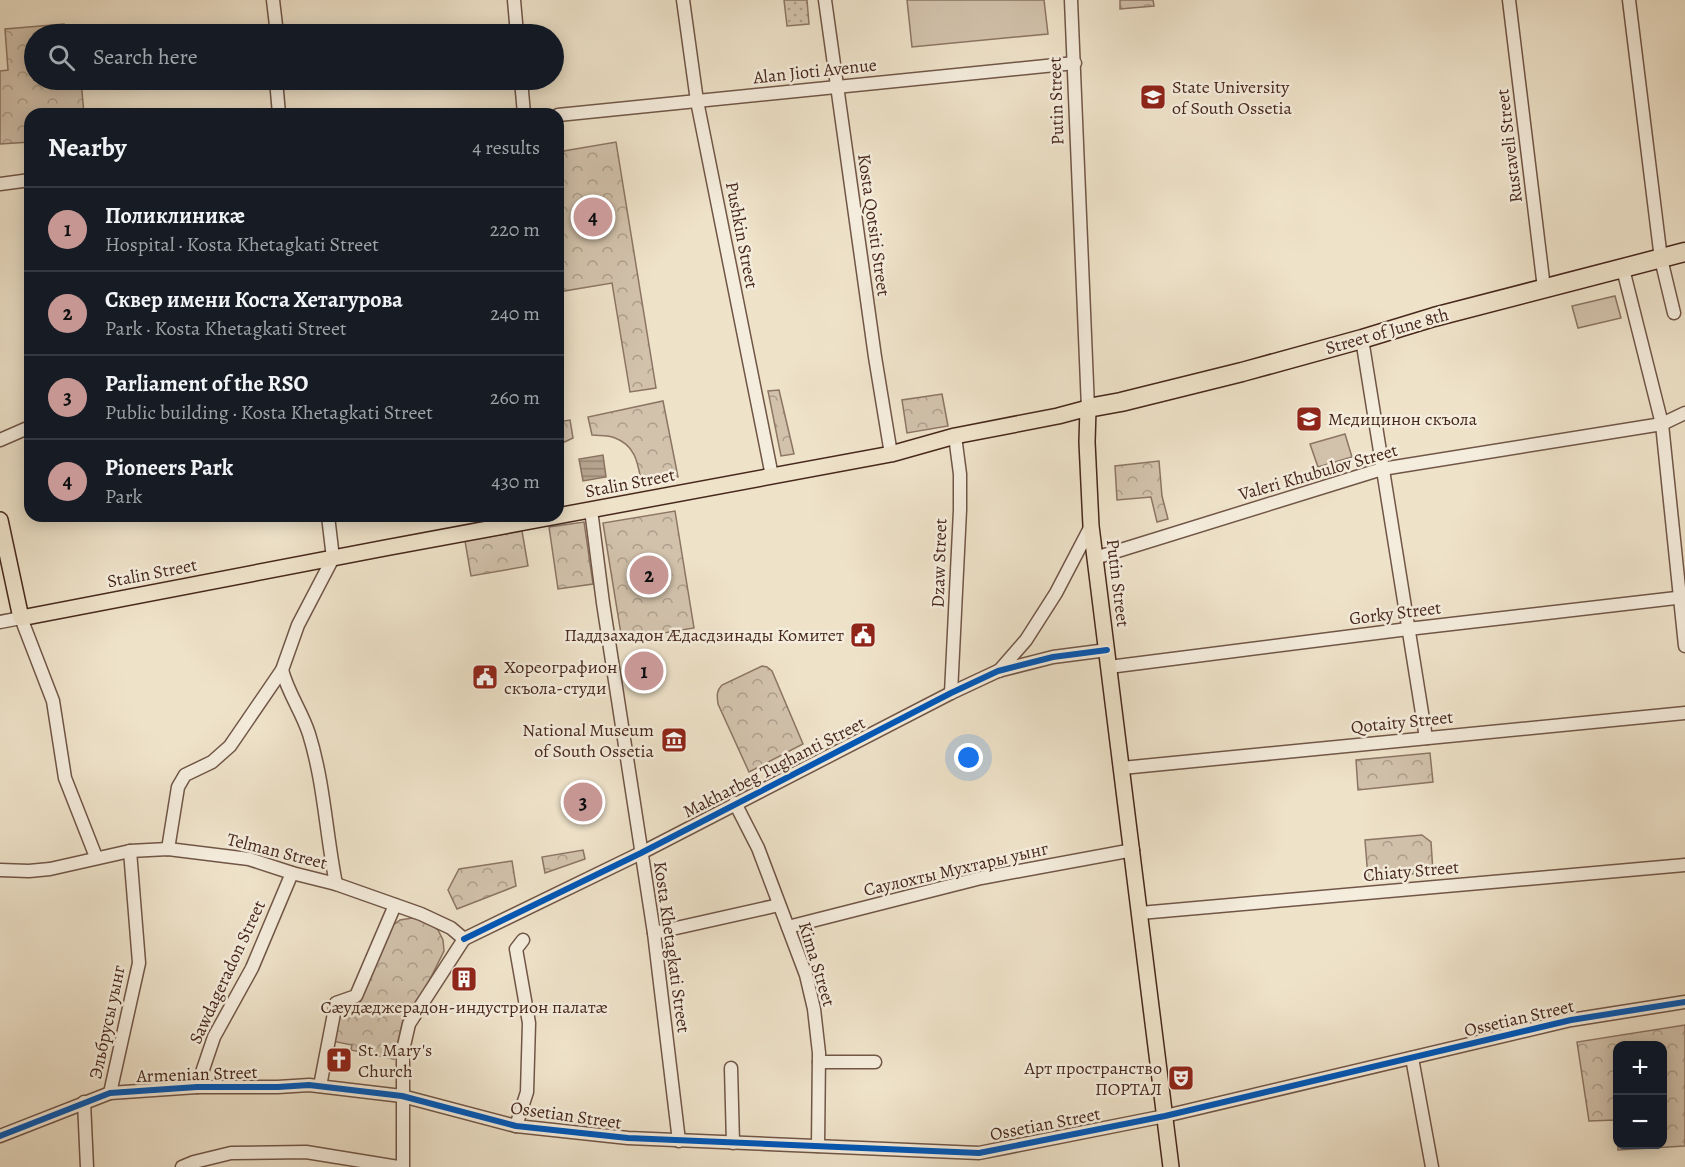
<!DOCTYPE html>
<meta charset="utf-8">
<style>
body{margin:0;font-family:Alegreya,serif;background:#242831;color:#f1f3f6}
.controls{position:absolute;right:18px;bottom:18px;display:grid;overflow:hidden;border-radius:12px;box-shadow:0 3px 15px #0003}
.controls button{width:54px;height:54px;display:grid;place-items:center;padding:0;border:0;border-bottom:2px solid #363941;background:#171b24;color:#f1f3f6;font:30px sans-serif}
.you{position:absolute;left:969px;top:758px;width:21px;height:21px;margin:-15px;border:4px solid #fff;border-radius:50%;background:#1a73e8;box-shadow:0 0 0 9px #1a73e833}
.badge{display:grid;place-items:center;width:39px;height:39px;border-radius:50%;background:#c59692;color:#111;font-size:20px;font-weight:700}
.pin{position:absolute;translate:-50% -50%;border:3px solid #fff;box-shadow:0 2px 6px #0006}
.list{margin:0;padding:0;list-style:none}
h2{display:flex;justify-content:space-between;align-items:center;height:78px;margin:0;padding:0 24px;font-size:26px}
h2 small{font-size:20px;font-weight:400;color:#9ea1a6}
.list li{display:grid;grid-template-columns:39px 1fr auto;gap:18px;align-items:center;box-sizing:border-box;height:84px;padding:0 24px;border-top:2px solid #363941}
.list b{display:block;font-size:22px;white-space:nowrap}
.list p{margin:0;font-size:20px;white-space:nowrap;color:#9ea1a6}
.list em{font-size:20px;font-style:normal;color:#9ea1a6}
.icon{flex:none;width:33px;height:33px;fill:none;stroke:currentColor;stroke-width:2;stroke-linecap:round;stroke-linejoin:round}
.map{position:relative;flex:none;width:1685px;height:1167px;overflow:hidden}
.search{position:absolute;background:#171b24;box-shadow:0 3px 15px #0003;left:24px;top:24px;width:540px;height:66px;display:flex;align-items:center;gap:15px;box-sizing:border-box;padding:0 21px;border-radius:33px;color:#9ea1a6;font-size:22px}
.panel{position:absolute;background:#171b24;box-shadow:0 3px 15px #0003;left:24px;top:108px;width:540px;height:414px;border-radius:18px}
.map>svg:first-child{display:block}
.grass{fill:url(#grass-dots);stroke:#8c7564;stroke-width:1.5}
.park{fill:url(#park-crowns);stroke:#8c7564;stroke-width:1.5}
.garden{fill:#d2c2ac;stroke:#8c7564;stroke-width:1.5}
.water{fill:url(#water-rules);stroke:#897260;stroke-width:1.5}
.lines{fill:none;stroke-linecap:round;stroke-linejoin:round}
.minor-casing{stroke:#715647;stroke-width:15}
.major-casing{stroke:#47281c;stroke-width:18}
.highway-casing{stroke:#47281c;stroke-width:21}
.minor{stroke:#f4ecdc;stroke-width:12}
.major{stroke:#eee2c9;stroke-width:15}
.highway{stroke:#eee2c9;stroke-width:18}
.cycleway-casing{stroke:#f4ecdc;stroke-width:10}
.cycleway{stroke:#0057b8;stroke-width:6}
.labels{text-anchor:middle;stroke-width:5;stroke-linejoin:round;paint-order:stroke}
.street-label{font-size:18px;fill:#47281c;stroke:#f4ecdc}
.poi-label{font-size:18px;fill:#47281c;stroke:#f4ecdc;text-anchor:start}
</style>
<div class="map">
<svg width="1685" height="1167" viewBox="0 0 1685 1167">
<defs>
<pattern id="grass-dots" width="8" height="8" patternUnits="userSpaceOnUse" patternTransform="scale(1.5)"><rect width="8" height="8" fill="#d2c2ac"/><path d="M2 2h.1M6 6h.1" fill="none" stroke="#ac9e8b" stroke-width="1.8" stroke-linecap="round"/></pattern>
<pattern id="park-crowns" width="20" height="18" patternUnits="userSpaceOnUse" patternTransform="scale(1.5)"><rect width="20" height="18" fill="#d2c2ac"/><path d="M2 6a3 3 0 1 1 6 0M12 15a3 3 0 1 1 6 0" fill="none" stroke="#ac9e8b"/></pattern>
<pattern id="water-rules" width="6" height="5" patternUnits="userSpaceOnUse" patternTransform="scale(1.5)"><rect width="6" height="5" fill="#b5a38e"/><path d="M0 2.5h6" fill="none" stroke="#958573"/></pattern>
</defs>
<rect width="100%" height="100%" fill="#eee2c9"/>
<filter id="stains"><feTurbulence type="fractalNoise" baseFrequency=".00333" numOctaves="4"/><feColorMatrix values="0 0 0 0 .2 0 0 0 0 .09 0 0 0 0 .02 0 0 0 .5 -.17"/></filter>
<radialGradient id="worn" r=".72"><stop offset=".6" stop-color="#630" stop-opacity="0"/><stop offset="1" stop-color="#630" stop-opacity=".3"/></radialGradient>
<!-- grass -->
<path class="grass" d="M 784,0 L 807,0 L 809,24 L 787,26 Z"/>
<!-- park -->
<g class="park">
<path d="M 1120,0 L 1153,0 L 1154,6 L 1120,9 Z"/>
<path d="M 64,24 L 65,34 L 34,34 L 34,80 L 81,80 L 84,114 L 30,114 L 30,142 L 0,144 L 0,71 L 8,70 L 5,29 Z"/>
<path d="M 616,142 L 656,388 L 630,392 L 612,283 L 558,292 L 558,152 Z"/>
<path d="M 779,390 L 794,454 L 781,456 L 768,391 Z"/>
<path d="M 942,394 L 948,426 L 907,433 L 902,400 Z"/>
<path d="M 663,401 L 678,477 L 642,485 C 638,466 637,446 615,438 C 608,435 599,436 592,435 L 588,417 Z"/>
<path d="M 570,420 L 573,438 L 558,445 L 558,422 Z"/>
<path d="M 1159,461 L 1162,496 L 1168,519 L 1157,522 L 1151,497 L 1117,500 L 1115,466 Z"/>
<path d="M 675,511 L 694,628 L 622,640 L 603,523 Z"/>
<path d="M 584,522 L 593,584 L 558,589 L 549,527 Z"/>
<path d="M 522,531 L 528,566 L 471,576 L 465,541 Z"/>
<path d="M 762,666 L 767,667 L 772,671 L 803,744 L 749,772 L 718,704 C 717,696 716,691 722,685 Z"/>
<path d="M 1430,753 L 1433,782 L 1358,790 L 1356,760 Z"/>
<path d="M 1422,835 L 1431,842 L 1433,872 L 1368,878 L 1365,840 Z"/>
<path d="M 583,850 L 585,859 L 545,873 L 542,857 Z"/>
<path d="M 512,861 L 516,886 L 457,909 L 448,890 L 459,869 Z"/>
<path d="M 412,918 L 427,921 L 438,930 L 443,940 L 444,951 L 416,1007 L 406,1008 L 394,1059 L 351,1050 L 352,1045 L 332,1041 L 339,1005 L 351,1002 L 389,928 L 400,920 Z"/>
<path d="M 1685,1025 L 1685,1146 L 1618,1150 L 1618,1145 L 1662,1144 L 1662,1046 L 1618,1046 L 1617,1137 L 1616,1120 L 1589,1121 L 1577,1042 Z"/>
</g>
<!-- garden -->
<g class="garden">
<path d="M 907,0 L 1044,0 L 1048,34 L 912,47 Z"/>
<path d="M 1615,296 L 1621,318 L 1578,328 L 1572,306 Z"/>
<path d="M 1345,434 L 1352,457 L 1318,467 L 1310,444 Z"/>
</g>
<!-- water -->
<path class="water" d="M 603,455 L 606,477 L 583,481 L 579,459 Z"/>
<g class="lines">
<defs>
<g id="minor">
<path d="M 273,0 L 277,34"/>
<path d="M 514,0 L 517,34"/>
<path d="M 683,0 L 697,101 L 772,476"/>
<path d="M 825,0 L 875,357 L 891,454"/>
<path d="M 1071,0 L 1088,408"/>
<path d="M 1509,0 L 1544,288"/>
<path d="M 1629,0 L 1661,259 L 1674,313"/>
<path d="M 276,80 L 279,114"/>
<path d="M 521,80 L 524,114"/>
<path d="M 558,115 L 1075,63"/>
<path d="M 0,184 L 30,180"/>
<path d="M 1623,269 L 1662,424 L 1685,646"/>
<path d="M 1362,339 L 1426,738"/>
<path d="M 0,440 L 30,427"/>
<path d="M 591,510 L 603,603 L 654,933 L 679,1141"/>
<path d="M 1095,558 L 1382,469 L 1662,424 L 1685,413"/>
<path d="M 0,622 L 21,618 L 53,701 L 65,778 L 96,857"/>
<path d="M 1109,667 L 1408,629 L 1685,597"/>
<path d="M 282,670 C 288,693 302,712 309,734 C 324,782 326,834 336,884"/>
<path d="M 999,671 L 1026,640 L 1056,593 L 1091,526"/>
<path d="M 951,693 L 960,510 L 960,474 L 955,436"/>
<path d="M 1122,768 L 1685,713"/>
<path d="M 735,803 L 758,848 L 806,975 L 814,1009 L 819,1053 L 818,1146"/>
<path d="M 168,849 L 178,787 L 185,775 L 212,762 L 230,746 L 282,670 L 298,625 L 333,558 L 328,516"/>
<path d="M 0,870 L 29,871 L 50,869 L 130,851 L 168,849 L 249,859 L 292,873 L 336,884 L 421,914 L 451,928 L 464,939"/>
<path d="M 1140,913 L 1685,865"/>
<path d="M 788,927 L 981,878 L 1133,850"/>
<path d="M 654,933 L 779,905"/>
<path d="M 464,939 L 641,853 L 951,693 L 998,671 L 1053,657 L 1107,650"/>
<path d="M 1412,1058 L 1432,1167"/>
<path d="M 819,1062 L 875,1062"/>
<path d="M 731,1068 L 733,1143"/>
<path d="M 320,1086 L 336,1003 L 356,996 L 395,905"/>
<path d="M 197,1087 L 214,1037 L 252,968 L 292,873"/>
<path d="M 110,1093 L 139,963 L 130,851"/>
<path d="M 84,1102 L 87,1167"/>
<path d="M 516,1126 L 527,1092 L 529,1023 L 516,949 L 523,940"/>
<path d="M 0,1136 L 110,1093 L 197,1087 L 278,1087 L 309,1085 L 402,1096 L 516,1126 L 628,1138 L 979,1153 L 1165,1116 L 1571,1020 L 1685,1002"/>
<path d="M 182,1167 L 194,1162 L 231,1153 L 306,1152 L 398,1167"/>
<path d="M 403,1167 L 403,1050 L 409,1024 L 464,939"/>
</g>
<path id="major" d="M 0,520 L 21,618 L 385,548 L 891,454 L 955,436 L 1058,416 L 1088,408 L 1087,442 L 1091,526 L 1171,1167"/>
<path id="highway" d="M 1088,408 L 1121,402 L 1242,372 L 1362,339 L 1434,317 L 1685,252"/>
</defs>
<!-- minor casing -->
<use href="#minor" class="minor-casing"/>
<!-- major casing -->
<use href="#major" class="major-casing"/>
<!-- highway casing -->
<use href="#highway" class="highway-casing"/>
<!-- minor -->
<use href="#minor" class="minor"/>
<!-- major -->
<use href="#major" class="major"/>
<!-- highway -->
<use href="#highway" class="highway"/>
<defs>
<g id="cycleway">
<path d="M 464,939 L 641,853 L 951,693 L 998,671 L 1053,657 L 1107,650"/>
<path d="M 0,1136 L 110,1093 L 197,1087 L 278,1087 L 309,1085 L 402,1096 L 516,1126 L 628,1138 L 979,1153 L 1165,1116 L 1571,1020 L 1685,1002"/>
</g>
</defs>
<!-- cycleway casing -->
<use href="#cycleway" class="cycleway-casing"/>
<!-- cycleway -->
<use href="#cycleway" class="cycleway"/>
</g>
<!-- icons -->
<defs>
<symbol id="university-square" viewBox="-11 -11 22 22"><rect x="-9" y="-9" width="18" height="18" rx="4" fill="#8f2418" stroke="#f4ecdc"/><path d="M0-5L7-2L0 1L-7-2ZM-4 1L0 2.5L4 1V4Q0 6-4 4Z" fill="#fff"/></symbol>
<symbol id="civic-square" viewBox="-11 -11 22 22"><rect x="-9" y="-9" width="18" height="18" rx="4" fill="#8f2418" stroke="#f4ecdc"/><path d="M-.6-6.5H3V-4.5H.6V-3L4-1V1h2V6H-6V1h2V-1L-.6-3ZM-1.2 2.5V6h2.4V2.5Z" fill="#fff"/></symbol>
<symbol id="museum-square" viewBox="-11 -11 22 22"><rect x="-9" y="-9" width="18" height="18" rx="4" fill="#8f2418" stroke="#f4ecdc"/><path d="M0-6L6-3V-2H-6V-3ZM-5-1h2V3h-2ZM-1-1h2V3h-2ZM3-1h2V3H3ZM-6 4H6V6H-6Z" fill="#fff"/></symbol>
<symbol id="building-square" viewBox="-11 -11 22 22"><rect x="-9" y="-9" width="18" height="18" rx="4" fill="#8f2418" stroke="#f4ecdc"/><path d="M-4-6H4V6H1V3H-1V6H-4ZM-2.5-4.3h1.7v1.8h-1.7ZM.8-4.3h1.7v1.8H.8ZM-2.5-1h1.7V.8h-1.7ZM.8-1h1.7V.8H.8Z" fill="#fff"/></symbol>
<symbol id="church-square" viewBox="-11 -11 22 22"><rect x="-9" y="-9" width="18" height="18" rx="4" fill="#8f2418" stroke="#f4ecdc"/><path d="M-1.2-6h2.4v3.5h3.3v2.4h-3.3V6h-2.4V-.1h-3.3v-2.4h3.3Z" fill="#fff"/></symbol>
<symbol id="theatre-square" viewBox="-11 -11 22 22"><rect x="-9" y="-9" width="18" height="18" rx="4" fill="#8f2418" stroke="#f4ecdc"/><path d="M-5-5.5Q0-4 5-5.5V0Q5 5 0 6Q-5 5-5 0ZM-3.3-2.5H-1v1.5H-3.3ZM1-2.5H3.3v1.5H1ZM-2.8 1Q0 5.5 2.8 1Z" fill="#fff"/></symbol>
</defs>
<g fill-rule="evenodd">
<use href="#university-square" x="1138" y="82" width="30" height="30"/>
<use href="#university-square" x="1294" y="404" width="30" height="30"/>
<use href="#civic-square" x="848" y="620" width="30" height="30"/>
<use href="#civic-square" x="470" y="662" width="30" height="30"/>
<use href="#museum-square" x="659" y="725" width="30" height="30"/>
<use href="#building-square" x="449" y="964" width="30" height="30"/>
<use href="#church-square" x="324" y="1045" width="30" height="30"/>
<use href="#theatre-square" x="1166" y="1063" width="30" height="30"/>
</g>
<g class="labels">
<!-- street labels -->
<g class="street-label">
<text transform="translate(815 71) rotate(-6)" y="6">Alan Jioti Avenue</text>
<text transform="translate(1056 101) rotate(-92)" y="6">Putin Street</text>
<text transform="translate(1509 146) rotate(-97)" y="6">Rustaveli Street</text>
<text transform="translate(874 225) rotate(82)" y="6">Kosta Qotsiti Street</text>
<text transform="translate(742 235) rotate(79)" y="6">Pushkin Street</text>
<text transform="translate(1387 331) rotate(-16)" y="6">Street of June 8th</text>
<text transform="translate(1318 472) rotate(-16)" y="6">Valeri Khubulov Street</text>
<text transform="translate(630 483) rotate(-11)" y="6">Stalin Street</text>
<text transform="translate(939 563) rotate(-88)" y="6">Dzaw Street</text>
<text transform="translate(152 573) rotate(-11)" y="6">Stalin Street</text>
<text transform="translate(1118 583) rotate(83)" y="6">Putin Street</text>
<text transform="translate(1395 613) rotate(-7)" y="6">Gorky Street</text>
<text transform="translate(1402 722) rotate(-6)" y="6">Qotaity Street</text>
<text transform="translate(774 767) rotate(-27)" y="6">Makharbeg Tughanti Street</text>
<text transform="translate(277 851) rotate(14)" y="6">Telman Street</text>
<text transform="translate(956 869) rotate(-13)" y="6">Саулохты Мухтары уынг</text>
<text transform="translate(1411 871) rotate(-5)" y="6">Chiaty Street</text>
<text transform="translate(672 947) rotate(82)" y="6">Kosta Khetagkati Street</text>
<text transform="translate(817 964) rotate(73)" y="6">Kima Street</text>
<text transform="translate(227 972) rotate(-65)" y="6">Sawdageradon Street</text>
<text transform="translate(1519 1018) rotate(-13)" y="6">Ossetian Street</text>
<text transform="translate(107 1022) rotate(-78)" y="6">Эльбрусы уынг</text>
<text transform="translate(197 1074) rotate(-2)" y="6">Armenian Street</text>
<text transform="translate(566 1115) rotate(8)" y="6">Ossetian Street</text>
<text transform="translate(1045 1124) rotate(-11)" y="6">Ossetian Street</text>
</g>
<!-- poi labels -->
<g class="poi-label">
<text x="1172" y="93">State University<tspan x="1172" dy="21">of South Ossetia</tspan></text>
<text x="1328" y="425">Медицинон скъола</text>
<text x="844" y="641" text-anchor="end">Паддзахадон Æдасдзинады Комитет</text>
<text x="504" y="673">Хореографион<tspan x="504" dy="21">скъола-студи</tspan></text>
<text x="654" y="736" text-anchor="end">National Museum<tspan x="654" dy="21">of South Ossetia</tspan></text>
<text x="464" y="1013" text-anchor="middle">Сæудæджерадон-индустрион палатæ</text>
<text x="358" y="1056">St. Mary's<tspan x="358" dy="21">Church</tspan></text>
<text x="1162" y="1074" text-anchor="end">Арт пространство<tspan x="1162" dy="21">ПОРТАЛ</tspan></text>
</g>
</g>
<rect width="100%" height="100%" filter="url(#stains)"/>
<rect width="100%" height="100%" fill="url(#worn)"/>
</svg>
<div class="controls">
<button>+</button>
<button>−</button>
</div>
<div class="you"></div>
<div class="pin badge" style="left:644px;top:671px">1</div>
<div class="pin badge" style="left:649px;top:575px">2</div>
<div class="pin badge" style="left:583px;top:802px">3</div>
<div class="pin badge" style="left:593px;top:217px">4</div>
<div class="search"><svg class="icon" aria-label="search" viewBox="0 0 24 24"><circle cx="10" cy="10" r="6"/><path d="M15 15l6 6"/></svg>Search here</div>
<section class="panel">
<h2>Nearby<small>4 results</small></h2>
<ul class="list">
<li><span class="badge">1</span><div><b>Поликлиникæ</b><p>Hospital · Kosta Khetagkati Street</p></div><em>220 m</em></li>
<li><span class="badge">2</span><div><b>Сквер имени Коста Хетагурова</b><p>Park · Kosta Khetagkati Street</p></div><em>240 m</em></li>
<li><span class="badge">3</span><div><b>Parliament of the RSO</b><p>Public building · Kosta Khetagkati Street</p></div><em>260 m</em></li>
<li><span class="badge">4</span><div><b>Pioneers Park</b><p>Park</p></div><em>430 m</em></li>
</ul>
</section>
</div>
